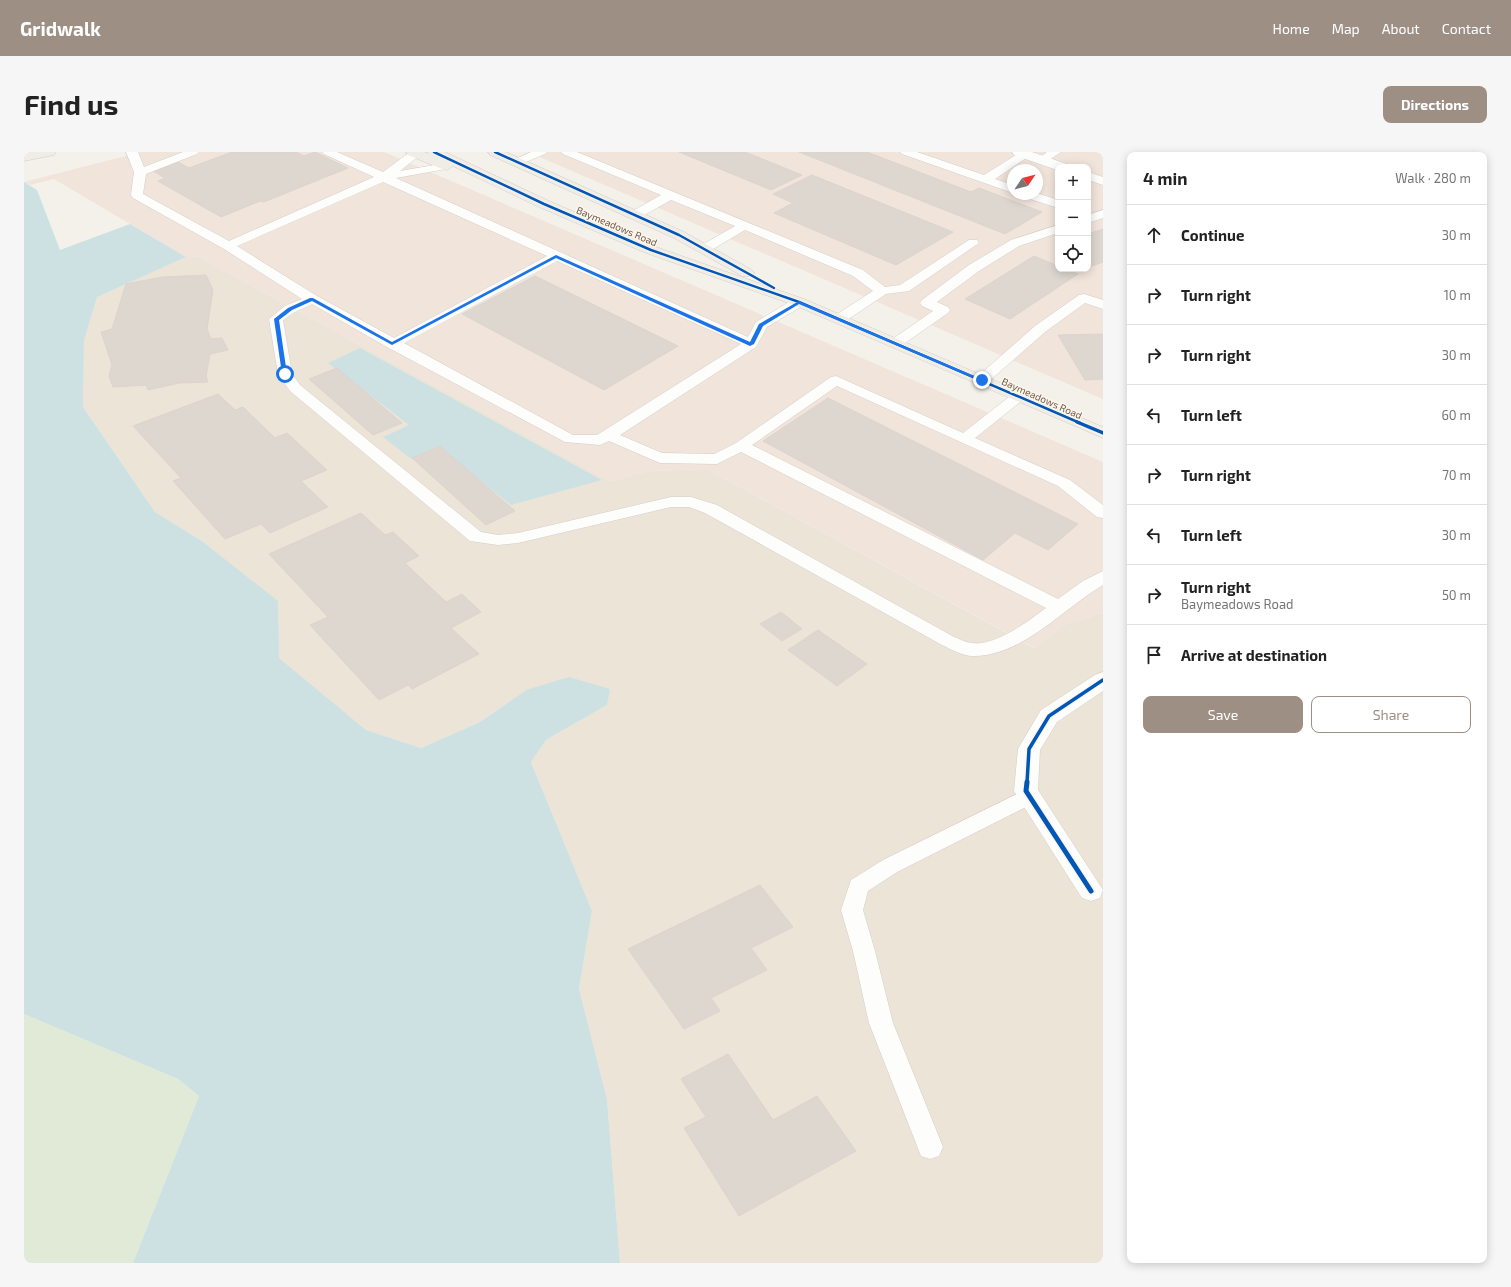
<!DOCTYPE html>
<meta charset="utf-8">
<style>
body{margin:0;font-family:"Exo 2",sans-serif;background:#f6f6f6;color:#222}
.controls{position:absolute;right:12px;top:12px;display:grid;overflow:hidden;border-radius:8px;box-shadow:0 2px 10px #0003}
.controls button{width:36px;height:36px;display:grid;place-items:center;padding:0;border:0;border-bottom:1px solid #e0e0e0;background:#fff;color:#222;font:20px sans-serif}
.compass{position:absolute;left:983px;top:12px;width:36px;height:36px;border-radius:50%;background:#fff;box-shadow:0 2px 10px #0003;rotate:55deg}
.stop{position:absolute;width:12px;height:12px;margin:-9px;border:3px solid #1a73e8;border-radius:50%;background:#fff}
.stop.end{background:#1a73e8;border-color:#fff;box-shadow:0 1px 4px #0008}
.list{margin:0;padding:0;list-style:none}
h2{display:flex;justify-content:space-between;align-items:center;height:52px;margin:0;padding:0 16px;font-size:17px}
h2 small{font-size:13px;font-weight:400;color:#767676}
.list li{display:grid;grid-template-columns:26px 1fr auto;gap:12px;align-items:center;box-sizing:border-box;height:60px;padding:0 16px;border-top:1px solid #e0e0e0}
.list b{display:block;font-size:15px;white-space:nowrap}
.list p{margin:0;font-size:13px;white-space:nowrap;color:#767676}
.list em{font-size:13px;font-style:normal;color:#767676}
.actions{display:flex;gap:8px;padding:12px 16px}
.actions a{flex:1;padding:9px 0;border:1px solid #9e8f84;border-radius:8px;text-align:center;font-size:14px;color:#9e8f84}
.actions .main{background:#9e8f84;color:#fff}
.icon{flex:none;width:22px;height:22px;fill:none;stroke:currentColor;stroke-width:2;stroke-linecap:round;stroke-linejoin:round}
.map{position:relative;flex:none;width:1079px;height:1111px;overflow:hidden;border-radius:8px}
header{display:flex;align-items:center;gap:24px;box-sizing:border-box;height:56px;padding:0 20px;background:#9e8f84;color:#fff}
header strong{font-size:19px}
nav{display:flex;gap:22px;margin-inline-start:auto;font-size:14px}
.intro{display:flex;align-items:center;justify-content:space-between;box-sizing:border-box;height:96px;padding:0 24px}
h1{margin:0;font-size:28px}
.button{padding:10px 18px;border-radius:8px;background:#9e8f84;color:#fff;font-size:14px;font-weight:700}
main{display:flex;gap:24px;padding:0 24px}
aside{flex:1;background:#fff;border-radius:8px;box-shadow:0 2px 10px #0003}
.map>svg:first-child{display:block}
.residential{fill:#ede4d8}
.commercial{fill:#f1e4db;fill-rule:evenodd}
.green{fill:#e1ead6}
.water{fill:#cde1e3}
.building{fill:#ddd7d0;stroke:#dcd4cd}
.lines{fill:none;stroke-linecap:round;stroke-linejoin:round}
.service-casing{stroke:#d3cec8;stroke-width:1}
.minor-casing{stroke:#d3cec8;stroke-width:1}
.primary-casing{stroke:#d3ccc7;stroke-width:1}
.service{fill:#fdfdfc;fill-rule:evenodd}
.minor{fill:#fdfdfc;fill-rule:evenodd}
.primary{fill:#f0ede6;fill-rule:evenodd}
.cycleway-far2-casing{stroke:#fdf6eb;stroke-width:4}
.cycleway-far1-casing{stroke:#fdf6eb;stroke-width:6}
.cycleway-casing{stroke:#fdf6eb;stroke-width:8}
.cycleway-far2{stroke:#0057b8;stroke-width:2.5}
.cycleway-far1{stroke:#0057b8;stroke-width:3.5}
.cycleway{stroke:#0057b8;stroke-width:5}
.route{fill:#1a73e8}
.labels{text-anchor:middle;stroke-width:3;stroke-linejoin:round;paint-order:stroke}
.far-street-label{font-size:10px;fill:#6f5a4d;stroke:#fdf6eb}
</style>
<header>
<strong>Gridwalk</strong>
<nav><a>Home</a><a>Map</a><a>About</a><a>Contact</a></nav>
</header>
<div class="intro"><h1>Find us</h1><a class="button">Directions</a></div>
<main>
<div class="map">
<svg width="1079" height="1111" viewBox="0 0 1079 1111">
<rect width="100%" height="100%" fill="#f4f1ea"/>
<!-- residential -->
<path class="residential" d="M 173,104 L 586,329 L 625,319 L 683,317 L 1010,496 L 1040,473 L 1079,461 L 1079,1111 L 596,1111 L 583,947 L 555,837 L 568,759 L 507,610 L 522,588 L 583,553 L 502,538 L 456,570 L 397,596 L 342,578 L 254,506 L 253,449 L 178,389 L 131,360 L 59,255 L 60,189 L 73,144 L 162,105 Z"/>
<!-- commercial -->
<g class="commercial">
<path d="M 117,0 L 360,0 L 1079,310 L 1079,461 L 1040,473 L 1011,496 L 683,317 L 625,319 L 586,329 L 173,104 L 162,105 L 30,27 L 6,33 L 0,30 Z"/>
<path d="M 504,0 L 1079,0 L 1079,247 ZM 1034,15 L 1064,15 L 1064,117 L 1034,117 ZM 989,18 L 1013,18 L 1013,42 L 989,42 Z"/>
</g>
<!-- green -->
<path class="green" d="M 0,862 L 154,927 L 175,944 L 109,1111 L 0,1111 Z"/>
<!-- water -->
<g class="water">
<path d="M 0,30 L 13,38 L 36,98 L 106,72 L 162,105 L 73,145 L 60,189 L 59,255 L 131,360 L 178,389 L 254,449 L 255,506 L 342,578 L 397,596 L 456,570 L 502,538 L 545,525 L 586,537 L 583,553 L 522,588 L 507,610 L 568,759 L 555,837 L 583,947 L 596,1111 L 109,1111 L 175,944 L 154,927 L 0,862 Z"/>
<path d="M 336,196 L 578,328 L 487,353 L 414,295 L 387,307 L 359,285 L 385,273 L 304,211 Z"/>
</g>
<!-- building -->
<g class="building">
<path d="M 208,0 L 272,0 L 280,4 L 291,0 L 324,16 L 240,50 L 236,49 L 197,65 L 134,29 L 141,26 L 129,19 L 154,10 L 165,16 Z"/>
<path d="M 655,0 L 721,0 L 778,23 L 747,38 Z"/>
<path d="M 775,0 L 843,0 L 947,40 L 955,36 L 1018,60 L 981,82 Z"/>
<path d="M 788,23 L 929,80 L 872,113 L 750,61 L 769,51 L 749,42 Z"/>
<path d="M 1079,77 L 1079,110 L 1065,115 L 1064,82 Z"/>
<path d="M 1010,104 L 1034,114 L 1034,117 L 1041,117 L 1054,122 L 986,167 L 941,147 Z"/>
<path d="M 182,123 L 189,138 L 183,177 L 187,187 L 198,186 L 204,198 L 186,202 L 182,224 L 184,230 L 155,231 L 124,238 L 122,233 L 89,235 L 85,224 L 88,213 L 77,180 L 88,177 L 102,132 L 138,125 Z"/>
<path d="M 511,124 L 654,194 L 580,238 L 438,162 Z"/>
<path d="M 1079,182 L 1079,227 L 1061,228 L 1034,183 Z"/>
<path d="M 313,216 L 378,271 L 349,283 L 285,227 Z"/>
<path d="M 194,242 L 211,258 L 219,255 L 251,286 L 263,281 L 303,318 L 277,329 L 304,355 L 246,381 L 237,372 L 201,387 L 149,329 L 157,326 L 109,274 Z"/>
<path d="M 804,246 L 1054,372 L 1024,398 L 991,381 L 959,408 L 739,289 Z"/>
<path d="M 416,294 L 491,359 L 462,373 L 388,306 Z"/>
<path d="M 337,361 L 361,383 L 369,380 L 395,404 L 381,411 L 422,450 L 438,442 L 457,460 L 427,476 L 455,502 L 388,537 L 384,533 L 355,548 L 286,473 L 304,465 L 245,402 Z"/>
<path d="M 757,460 L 778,477 L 758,489 L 736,472 Z"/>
<path d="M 794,478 L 843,512 L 813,534 L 764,498 Z"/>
<path d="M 736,733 L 769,775 L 727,796 L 743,818 L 687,846 L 696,859 L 660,877 L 604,797 Z"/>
<path d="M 704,902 L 749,968 L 793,944 L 832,999 L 715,1064 L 660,976 L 682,965 L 657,927 Z"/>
</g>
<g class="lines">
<defs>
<g id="service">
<path d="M 102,0 L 114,0 L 120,15 L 159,0 L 175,0 L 173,2 L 122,22 L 119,42 L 205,89 L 350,25 L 300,2 L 298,0 L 313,0 L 359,20 L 386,0 L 397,0 L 396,3 L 376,19 L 422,11 L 428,14 L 422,17 L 372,26 L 724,185 L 732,170 L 770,147 L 780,147 L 782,150 L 780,153 L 743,175 L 732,195 L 596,283 L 638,301 L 690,302 L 712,291 L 807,225 L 812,224 L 939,281 L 990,241 L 1000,241 L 1002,244 L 1000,247 L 951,286 L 1046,328 L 1079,353 L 1079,366 L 1073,365 L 1034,334 L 813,234 L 728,293 L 1034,447 L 1059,429 L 1079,419 L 1079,433 C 1040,456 997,505 949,504 C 938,504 927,497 918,493 L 681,361 L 665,355 L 647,355 L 494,391 L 474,393 L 446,389 L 266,239 L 254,222 L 245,167 L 261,154 L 278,147 L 200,97 L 109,46 L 107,43 L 110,20 ZM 359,30 L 523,104 L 370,186 L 293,144 L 213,94 ZM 533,109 L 717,192 L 573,283 L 549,283 L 380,191 ZM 288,152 L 363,195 L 541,290 L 576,293 L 585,289 L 636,311 L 693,312 L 717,300 L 1022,456 C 1004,469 971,495 948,491 C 942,491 936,487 930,485 L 693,353 L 667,345 L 647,345 L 494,381 L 474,383 L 457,380 L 276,233 L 268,222 L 259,168 L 271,160 Z"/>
<path d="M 507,0 L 523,0 L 521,2 L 497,12 L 493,13 L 487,10 L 489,8 Z"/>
<path d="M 537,0 L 553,0 L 839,118 L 861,135 L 876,133 L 945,88 L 953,88 L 955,91 L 885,139 L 862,142 L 820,170 L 810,170 L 808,167 L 810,164 L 849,139 L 829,124 L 721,78 L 684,100 L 676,100 L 674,97 L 676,94 L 711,74 L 647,48 L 615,66 L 607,66 L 605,63 L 607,60 L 637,43 L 539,2 Z"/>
<path d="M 876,0 L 893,0 L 960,23 L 997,0 L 1006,0 L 1008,2 L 971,27 L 989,33 L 989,41 L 878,2 Z"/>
<path d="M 1023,0 L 1037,0 L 1022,10 L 1014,10 L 1012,8 Z"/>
<path d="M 1013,41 L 1034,48 L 1034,56 L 1000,45 L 998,42 Z"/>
<path d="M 1079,58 L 1079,66 L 1064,71 L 1064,63 Z"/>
<path d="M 1034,73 L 1034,81 L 995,94 L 955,119 L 913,150 L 924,155 L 926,158 L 924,161 L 877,194 L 867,194 L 865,191 L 867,188 L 909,159 L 898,154 L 896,151 L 898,148 L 945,113 L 987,88 Z"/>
<path d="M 1060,142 L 1079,148 L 1079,157 L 1061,151 L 1021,180 L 963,231 L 953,231 L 951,228 L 953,225 L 1011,174 L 1055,143 Z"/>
<path d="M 1005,636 L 1012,638 L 1015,644 L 1012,650 L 873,720 L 844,739 L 839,758 L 851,799 L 869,871 L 919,995 L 915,1004 L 906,1007 L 897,1004 L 845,871 L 829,799 L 817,758 L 827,728 L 859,708 Z"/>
</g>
<g id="minor">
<path d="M 988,0 L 1008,0 L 1043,12 L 1045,15 L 1034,15 L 1033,18 L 990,3 Z"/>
<path d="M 1064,20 L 1079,25 L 1079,33 L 1064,28 Z"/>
<path d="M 1079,520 L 1079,539 L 1033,570 L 1016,598 L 1014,638 L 1079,738 L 1076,746 L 1067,749 L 1058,746 L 990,639 L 994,597 L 1017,558 L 1071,523 Z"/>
</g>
<g id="primary">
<path d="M 5,0 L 32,0 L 30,3 L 0,9 L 0,1 Z"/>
<path d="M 382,0 L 400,0 L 405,2 L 403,0 L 421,0 L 525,49 L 632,95 L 780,147 L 1079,275 L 1079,286 L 770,153 L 622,101 L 515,55 L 429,14 L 423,18 L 418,17 L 384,3 Z"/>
<path d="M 464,0 L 482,0 L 660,80 L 728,118 L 731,121 L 728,124 L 718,124 L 650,86 L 466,3 Z"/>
</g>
</defs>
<!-- service casing -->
<use href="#service" class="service-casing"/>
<!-- minor casing -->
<use href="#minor" class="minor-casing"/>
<!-- primary casing -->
<use href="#primary" class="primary-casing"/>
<!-- service -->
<use href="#service" class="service"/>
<!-- minor -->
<use href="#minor" class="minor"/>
<!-- primary -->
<use href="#primary" class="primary"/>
<defs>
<g id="cycleway-far2">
<path d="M 410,0 L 520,52 L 627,98 L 775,150 L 1056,271"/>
<path d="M 471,0 L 655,83 L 750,136"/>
</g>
<g id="cycleway-far1">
<path d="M 1053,270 L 1079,281"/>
<path d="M 1003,631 L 1005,597 L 1025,564 L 1079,528"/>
</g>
<path id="cycleway" d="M 1003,630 L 1002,639 L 1067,739"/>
</defs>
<!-- cycleway-far2 casing -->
<use href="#cycleway-far2" class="cycleway-far2-casing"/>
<!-- cycleway-far1 casing -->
<use href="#cycleway-far1" class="cycleway-far1-casing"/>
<!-- cycleway casing -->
<use href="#cycleway" class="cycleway-casing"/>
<!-- cycleway-far2 -->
<use href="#cycleway-far2" class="cycleway-far2"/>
<!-- cycleway-far1 -->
<use href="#cycleway-far1" class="cycleway-far1"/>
<!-- cycleway -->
<use href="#cycleway" class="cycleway"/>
</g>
<!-- route -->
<path class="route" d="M 532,103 L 726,190 L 735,172 L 775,149 L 960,228 L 956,229 L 775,152 L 739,174 L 730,192 L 726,194 L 532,106 L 368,193 L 288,149 L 268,158 L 255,168 L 263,222 L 261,223 L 258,222 L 250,167 L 264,156 L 286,146 L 289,146 L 368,190 Z"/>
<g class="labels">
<!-- far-street labels -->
<g class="far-street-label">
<text transform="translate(593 74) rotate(23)" y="4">Baymeadows Road</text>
<text transform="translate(1018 246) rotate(24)" y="4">Baymeadows Road</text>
</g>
</g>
</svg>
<div class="controls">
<button>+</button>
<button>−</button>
<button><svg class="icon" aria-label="locate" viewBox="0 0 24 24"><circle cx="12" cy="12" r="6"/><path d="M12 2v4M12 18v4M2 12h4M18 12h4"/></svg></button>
</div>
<svg class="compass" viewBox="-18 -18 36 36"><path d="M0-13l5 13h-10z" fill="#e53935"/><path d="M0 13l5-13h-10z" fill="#767676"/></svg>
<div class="stop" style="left:261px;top:222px"></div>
<div class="stop end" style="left:958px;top:228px"></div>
</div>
<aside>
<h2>4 min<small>Walk · 280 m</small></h2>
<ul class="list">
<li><svg class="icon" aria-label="ahead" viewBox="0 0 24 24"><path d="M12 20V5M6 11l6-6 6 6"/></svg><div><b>Continue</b></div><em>30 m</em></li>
<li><svg class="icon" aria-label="right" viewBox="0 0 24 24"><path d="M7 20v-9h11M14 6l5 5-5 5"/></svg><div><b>Turn right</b></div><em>10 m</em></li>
<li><svg class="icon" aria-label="right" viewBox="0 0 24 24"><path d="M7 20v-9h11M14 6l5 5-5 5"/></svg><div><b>Turn right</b></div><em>30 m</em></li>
<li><svg class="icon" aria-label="left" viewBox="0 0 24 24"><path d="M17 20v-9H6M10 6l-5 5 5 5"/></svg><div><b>Turn left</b></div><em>60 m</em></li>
<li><svg class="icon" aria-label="right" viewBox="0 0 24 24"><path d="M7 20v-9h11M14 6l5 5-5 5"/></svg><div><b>Turn right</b></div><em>70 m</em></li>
<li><svg class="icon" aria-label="left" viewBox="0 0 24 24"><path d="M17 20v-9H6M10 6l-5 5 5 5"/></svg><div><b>Turn left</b></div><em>30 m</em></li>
<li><svg class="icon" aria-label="right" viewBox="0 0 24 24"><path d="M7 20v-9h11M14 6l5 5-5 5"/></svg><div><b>Turn right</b><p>Baymeadows Road</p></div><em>50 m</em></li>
<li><svg class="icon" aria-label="arrive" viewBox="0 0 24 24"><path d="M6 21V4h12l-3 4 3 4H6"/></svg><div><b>Arrive at destination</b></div></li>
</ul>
<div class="actions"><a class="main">Save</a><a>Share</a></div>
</aside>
</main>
